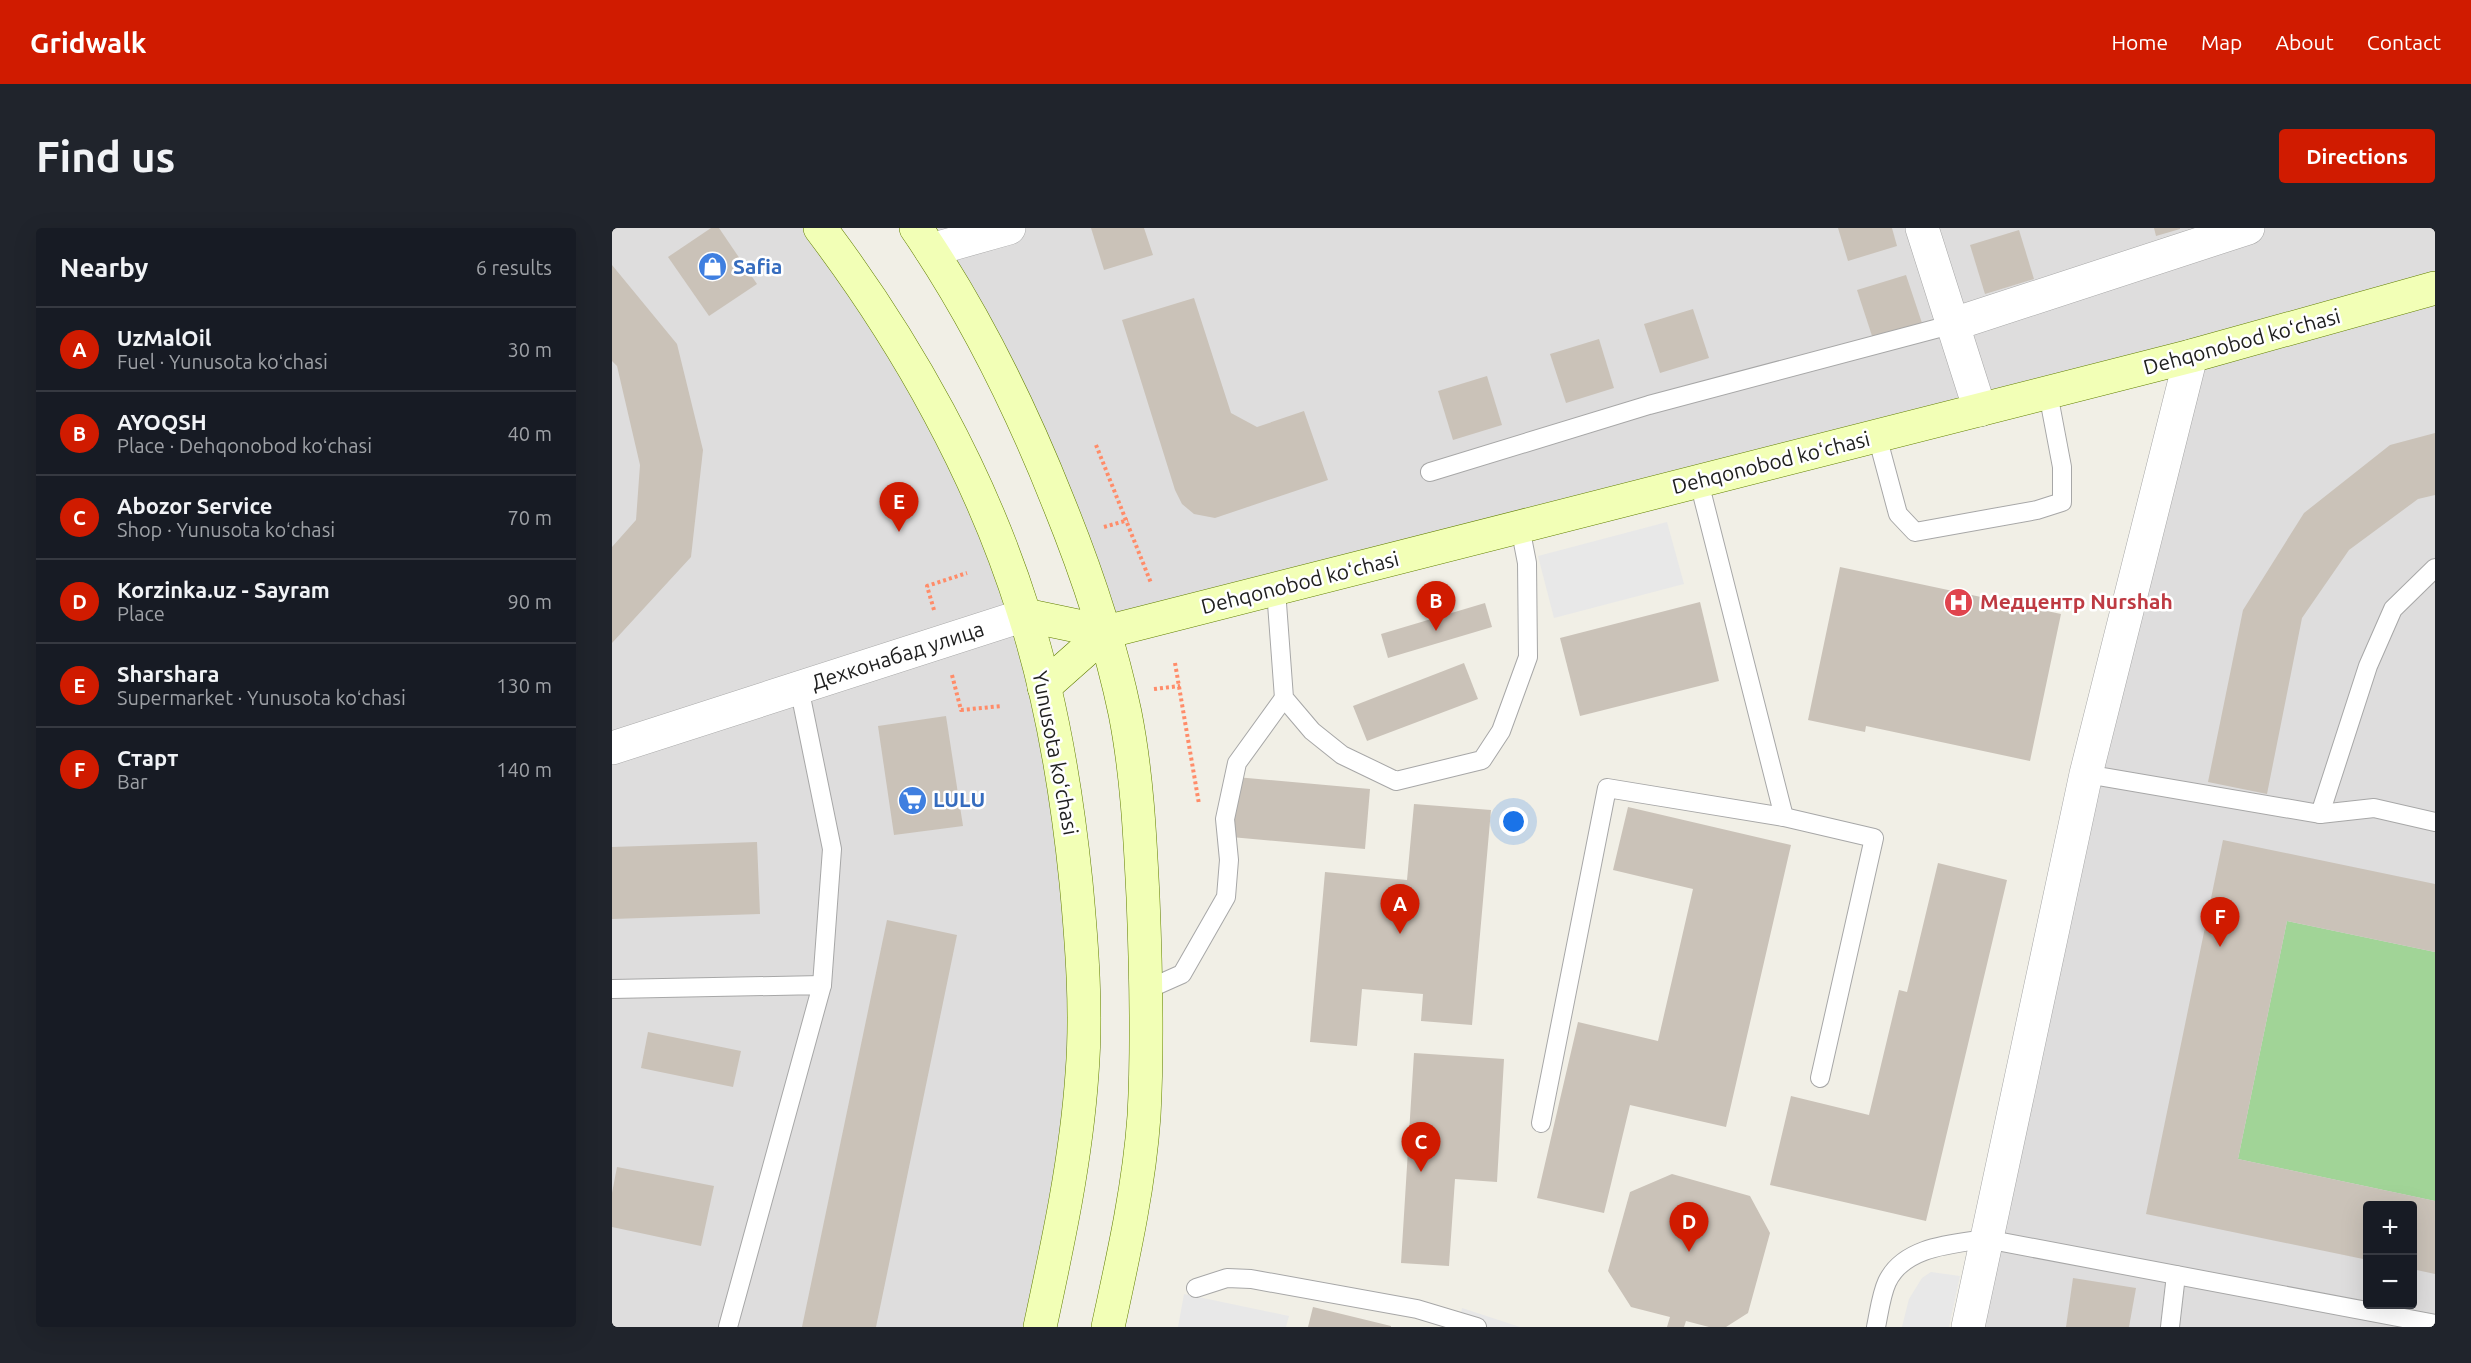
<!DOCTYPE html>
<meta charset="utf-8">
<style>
body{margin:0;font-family:Ubuntu,sans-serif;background:#20242c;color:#f1f3f6}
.controls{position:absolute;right:18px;bottom:18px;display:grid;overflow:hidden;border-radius:6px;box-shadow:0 6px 24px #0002}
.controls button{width:54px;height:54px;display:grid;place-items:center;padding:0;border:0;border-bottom:2px solid #363941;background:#171b24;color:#f1f3f6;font:30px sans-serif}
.you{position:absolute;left:902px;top:594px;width:21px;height:21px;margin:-15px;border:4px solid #fff;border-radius:50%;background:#1a73e8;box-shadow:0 0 0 9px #1a73e833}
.badge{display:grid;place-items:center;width:39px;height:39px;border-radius:50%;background:#d01b00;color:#fff;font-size:20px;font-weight:700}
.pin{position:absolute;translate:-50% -50px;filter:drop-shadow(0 2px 3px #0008)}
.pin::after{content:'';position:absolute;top:32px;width:21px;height:18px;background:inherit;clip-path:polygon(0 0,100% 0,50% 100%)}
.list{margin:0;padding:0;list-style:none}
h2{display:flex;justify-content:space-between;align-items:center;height:78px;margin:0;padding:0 24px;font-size:26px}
h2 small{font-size:20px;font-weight:400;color:#9ea1a6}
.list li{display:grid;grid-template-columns:39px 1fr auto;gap:18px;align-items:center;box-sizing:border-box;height:84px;padding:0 24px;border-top:2px solid #363941}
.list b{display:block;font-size:22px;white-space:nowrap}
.list p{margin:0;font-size:20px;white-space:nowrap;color:#9ea1a6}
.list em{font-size:20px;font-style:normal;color:#9ea1a6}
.map{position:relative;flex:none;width:1823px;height:1099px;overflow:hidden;border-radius:6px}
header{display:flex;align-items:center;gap:36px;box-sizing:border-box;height:84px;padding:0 30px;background:#d01b00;color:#fff}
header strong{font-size:28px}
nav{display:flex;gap:33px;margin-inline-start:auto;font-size:21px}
.intro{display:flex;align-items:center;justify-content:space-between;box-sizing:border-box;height:144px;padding:0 36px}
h1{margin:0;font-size:42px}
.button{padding:15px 27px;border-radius:6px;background:#d01b00;color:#fff;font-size:21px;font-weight:700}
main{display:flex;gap:36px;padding:0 36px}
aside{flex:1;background:#171b24;border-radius:6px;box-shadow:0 6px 24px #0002}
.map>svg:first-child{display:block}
.residential{fill:#dedddd;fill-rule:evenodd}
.forest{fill:#a1d497}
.parking{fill:#e8e8e8}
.building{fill:#cac2b8}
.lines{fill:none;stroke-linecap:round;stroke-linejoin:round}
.service-casing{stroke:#a7a7a7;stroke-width:20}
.minor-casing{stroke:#a7a7a7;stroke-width:34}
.secondary-casing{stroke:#607e00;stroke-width:34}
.path{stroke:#ff8c69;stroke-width:4;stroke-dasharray:3 3;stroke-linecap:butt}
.service{stroke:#fff;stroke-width:18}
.minor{stroke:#fff;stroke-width:33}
.secondary{stroke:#f2ffb6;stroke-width:33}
.labels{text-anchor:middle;stroke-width:5;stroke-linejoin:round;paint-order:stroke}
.shop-label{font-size:21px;font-weight:bold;fill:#366cbe;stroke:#fff;text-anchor:start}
.street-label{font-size:21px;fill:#202020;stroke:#fff}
.health-label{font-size:21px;font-weight:bold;fill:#be3a42;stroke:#fff;text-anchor:start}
</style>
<header>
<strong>Gridwalk</strong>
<nav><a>Home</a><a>Map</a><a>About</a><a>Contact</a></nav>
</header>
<div class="intro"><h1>Find us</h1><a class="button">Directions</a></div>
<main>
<aside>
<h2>Nearby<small>6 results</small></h2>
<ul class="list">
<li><span class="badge">A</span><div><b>UzMalOil</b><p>Fuel · Yunusota koʻchasi</p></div><em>30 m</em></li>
<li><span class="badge">B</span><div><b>AYOQSH</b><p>Place · Dehqonobod koʻchasi</p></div><em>40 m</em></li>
<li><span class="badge">C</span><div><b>Abozor Service</b><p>Shop · Yunusota koʻchasi</p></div><em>70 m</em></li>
<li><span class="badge">D</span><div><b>Korzinka.uz - Sayram</b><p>Place</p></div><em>90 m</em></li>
<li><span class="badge">E</span><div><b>Sharshara</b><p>Supermarket · Yunusota koʻchasi</p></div><em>130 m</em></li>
<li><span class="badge">F</span><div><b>Старт</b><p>Bar</p></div><em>140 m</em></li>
</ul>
</aside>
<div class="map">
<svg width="1823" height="1099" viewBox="0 0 1823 1099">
<rect width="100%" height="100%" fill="#f1efe6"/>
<!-- residential -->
<g class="residential">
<path d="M 0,0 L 208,0 L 258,71 L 413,387 L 470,765 L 428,1099 L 0,1099 Z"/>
<path d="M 304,0 L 1823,0 L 1823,1099 L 1356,1099 L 1579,129 L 494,404 ZM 1756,978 L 1800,978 L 1800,1076 L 1756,1076 Z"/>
</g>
<!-- forest -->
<path class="forest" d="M 1675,693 L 1823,724 L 1823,973 L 1626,931 Z"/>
<!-- parking -->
<g class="parking">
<path d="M 1055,294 L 1072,356 L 942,390 L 926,328 Z"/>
<path d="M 1319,1044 L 1348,1048 L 1337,1099 L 1290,1099 L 1297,1071 L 1310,1050 Z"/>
<path d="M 572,1066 L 677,1088 L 674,1099 L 566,1099 Z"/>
<path d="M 850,1080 L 908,1099 L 846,1099 Z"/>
</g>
<!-- building -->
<g class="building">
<path d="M 99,0 L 107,0 L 145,56 L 97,88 L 56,29 Z"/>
<path d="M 479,0 L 532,0 L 541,27 L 492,42 Z"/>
<path d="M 1226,0 L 1280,0 L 1285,18 L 1236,33 Z"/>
<path d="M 1542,0 L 1568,0 L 1568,1 L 1544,8 Z"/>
<path d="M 1407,2 L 1422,51 L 1373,66 L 1358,17 Z"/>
<path d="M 0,37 L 65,116 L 91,222 L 79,329 L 0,415 L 0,319 L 24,292 L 28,237 L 5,138 L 0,133 Z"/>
<path d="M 1294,47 L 1310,95 L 1261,111 L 1245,62 Z"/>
<path d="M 582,70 L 619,185 L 645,199 L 692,183 L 716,252 L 603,290 L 582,286 L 570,276 L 563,262 L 510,92 Z"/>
<path d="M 1081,81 L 1097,130 L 1048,145 L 1032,96 Z"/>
<path d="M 987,111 L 1002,160 L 954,175 L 938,126 Z"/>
<path d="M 875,148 L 890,197 L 841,212 L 826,163 Z"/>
<path d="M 1823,205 L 1823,267 L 1806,271 L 1737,322 L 1690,390 L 1655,566 L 1596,554 L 1631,382 L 1692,285 L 1778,217 Z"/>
<path d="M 1228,339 L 1449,386 L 1418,533 L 1254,498 L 1253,504 L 1196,492 Z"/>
<path d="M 1088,374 L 1107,453 L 968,488 L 948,410 Z"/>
<path d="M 873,375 L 880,399 L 776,430 L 769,406 Z"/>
<path d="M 852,435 L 866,471 L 755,513 L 741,478 Z"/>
<path d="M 334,488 L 351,598 L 282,607 L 266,498 Z"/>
<path d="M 624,549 L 758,561 L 753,621 L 619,609 Z"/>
<path d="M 802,576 L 879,582 L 860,797 L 809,793 L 811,766 L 750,761 L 745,818 L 698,814 L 713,644 L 795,652 Z"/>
<path d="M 1016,579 L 1179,617 L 1114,899 L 1018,877 L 992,985 L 925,970 L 966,794 L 1046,813 L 1081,661 L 1001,642 Z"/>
<path d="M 1611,612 L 1823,656 L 1823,724 L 1675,693 L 1626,931 L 1823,973 L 1823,1046 L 1800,1041 L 1800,978 L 1756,978 L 1756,1032 L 1534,986 Z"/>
<path d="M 145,614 L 148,686 L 0,691 L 0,619 Z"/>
<path d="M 1326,635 L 1395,652 L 1314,993 L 1158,957 L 1179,868 L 1257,887 L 1287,762 L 1295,764 Z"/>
<path d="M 275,692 L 345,707 L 264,1099 L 190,1099 Z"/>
<path d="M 36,804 L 129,823 L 121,859 L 29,840 Z"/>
<path d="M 802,825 L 892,831 L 885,954 L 843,951 L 837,1038 L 789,1035 Z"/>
<path d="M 5,939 L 102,958 L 89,1018 L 0,999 L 0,965 Z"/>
<path d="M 1060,946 L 1138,968 L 1158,1005 L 1136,1085 L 1114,1099 L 1097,1099 L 1074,1093 L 1072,1099 L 1055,1099 L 1058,1089 L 1019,1079 L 996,1043 L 1018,964 Z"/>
<path d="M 1461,1050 L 1524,1060 L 1517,1099 L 1454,1099 Z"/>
<path d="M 701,1079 L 779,1098 L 779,1099 L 696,1099 Z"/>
</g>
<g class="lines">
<defs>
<g id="service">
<path d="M 1265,208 L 1286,286 L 1303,304 L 1425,282 L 1450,274 L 1450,239 L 1436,165"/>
<path d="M 818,244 L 1037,177 L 1342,96"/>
<path d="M 664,362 L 672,470 L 700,503 L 730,527 L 784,553 L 870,532 L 889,503 L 916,429 L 915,335 L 908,299"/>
<path d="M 187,459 L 220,621 L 210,757"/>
<path d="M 1474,546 L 1708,586 L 1756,438 L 1781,381 L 1823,340"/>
<path d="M 1708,586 L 1762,580 L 1823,594"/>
<path d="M 1172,589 L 1262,610 L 1208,850"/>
<path d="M 0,761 L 210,757 L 116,1099"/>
<path d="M 534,762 L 570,746 L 614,669 L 617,632 L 613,591 L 625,535 L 672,470"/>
<path d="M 929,895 L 995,560 L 1172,589 L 1087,254"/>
<path d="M 584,1060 L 615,1050 L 639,1051 L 805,1081 L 865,1099"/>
<path d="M 1264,1099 C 1267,1085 1269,1067 1275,1054 C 1292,1018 1341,1016 1374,1011 L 1823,1096"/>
<path d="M 1558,1099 L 1564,1047"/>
</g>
<g id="minor">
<path d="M 1310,0 L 1368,182"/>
<path d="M 319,22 L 397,0"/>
<path d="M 1342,96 L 1636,0"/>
<path id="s1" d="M 0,520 L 413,387"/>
<path d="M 1356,1099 L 1474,546 L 1579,128"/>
</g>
<g id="secondary">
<path d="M 208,0 C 295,115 369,247 412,385 C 439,469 455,566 464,654 C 470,717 475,783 470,846 C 464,932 446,1015 428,1099"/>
<path d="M 304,0 C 363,86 409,180 447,276 C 475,345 498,413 513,485 C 525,546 528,608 531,669 C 534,742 536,815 532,888 C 527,959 511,1030 496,1099"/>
<path d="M 413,387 L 494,404 L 1579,128 L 1823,60"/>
<path d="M 432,459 L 494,404"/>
</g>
</defs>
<!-- service casing -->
<use href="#service" class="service-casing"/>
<!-- minor casing -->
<use href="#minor" class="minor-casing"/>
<!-- secondary casing -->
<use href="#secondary" class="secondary-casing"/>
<!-- path -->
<g class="path">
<path d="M 484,217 L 539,355"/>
<path d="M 492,299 L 516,292"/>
<path d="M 322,382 L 315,358 L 355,345"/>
<path d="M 563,435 L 587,576"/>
<path d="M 340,447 L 349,482 L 390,478"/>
<path d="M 542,461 L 568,458"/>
</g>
<!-- service -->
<use href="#service" class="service"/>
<!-- minor -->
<use href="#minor" class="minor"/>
<!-- secondary -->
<use href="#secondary" class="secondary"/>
</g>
<!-- icons -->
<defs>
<symbol id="shop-disc" viewBox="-11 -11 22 22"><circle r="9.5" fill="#3f7fe0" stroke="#fff"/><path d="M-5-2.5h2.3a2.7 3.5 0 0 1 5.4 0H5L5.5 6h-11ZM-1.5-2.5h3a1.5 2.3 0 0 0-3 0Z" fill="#fff"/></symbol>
<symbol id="hospital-disc" viewBox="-11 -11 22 22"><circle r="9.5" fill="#e0444e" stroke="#fff"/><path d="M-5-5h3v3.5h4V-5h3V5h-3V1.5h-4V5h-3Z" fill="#fff"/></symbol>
<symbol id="supermarket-disc" viewBox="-11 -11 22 22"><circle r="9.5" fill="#3f7fe0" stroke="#fff"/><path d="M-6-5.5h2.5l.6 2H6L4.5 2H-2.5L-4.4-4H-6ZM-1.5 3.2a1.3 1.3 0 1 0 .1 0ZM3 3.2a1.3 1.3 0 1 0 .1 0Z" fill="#fff"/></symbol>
</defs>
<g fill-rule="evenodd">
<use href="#shop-disc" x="84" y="22" width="33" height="33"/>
<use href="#hospital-disc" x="1330" y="358" width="33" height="33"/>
<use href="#supermarket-disc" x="284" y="556" width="33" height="33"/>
</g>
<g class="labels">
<!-- shop labels -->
<g class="shop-label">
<text x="121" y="46">Safia</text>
<text x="321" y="579">LULU</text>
</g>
<!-- street labels -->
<g class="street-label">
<text transform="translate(1630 114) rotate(-15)" y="7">Dehqonobod koʻchasi</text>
<text transform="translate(1159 235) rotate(-14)" y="7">Dehqonobod koʻchasi</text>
<text transform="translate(688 355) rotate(-14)" y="7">Dehqonobod koʻchasi</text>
<text dy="7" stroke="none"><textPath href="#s1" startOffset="300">Дехконабад улица</textPath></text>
<text transform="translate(443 525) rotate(79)" y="7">Yunusota koʻchasi</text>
</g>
<!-- health labels -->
<g class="health-label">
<text x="1368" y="381">Медцентр Nurshah</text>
</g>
</g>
</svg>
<div class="controls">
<button>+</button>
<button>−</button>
</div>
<div class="you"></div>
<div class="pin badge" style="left:788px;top:706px">A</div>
<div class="pin badge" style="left:824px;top:403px">B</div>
<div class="pin badge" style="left:809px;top:944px">C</div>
<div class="pin badge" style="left:1077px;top:1024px">D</div>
<div class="pin badge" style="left:287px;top:304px">E</div>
<div class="pin badge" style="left:1608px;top:719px">F</div>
</div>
</main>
